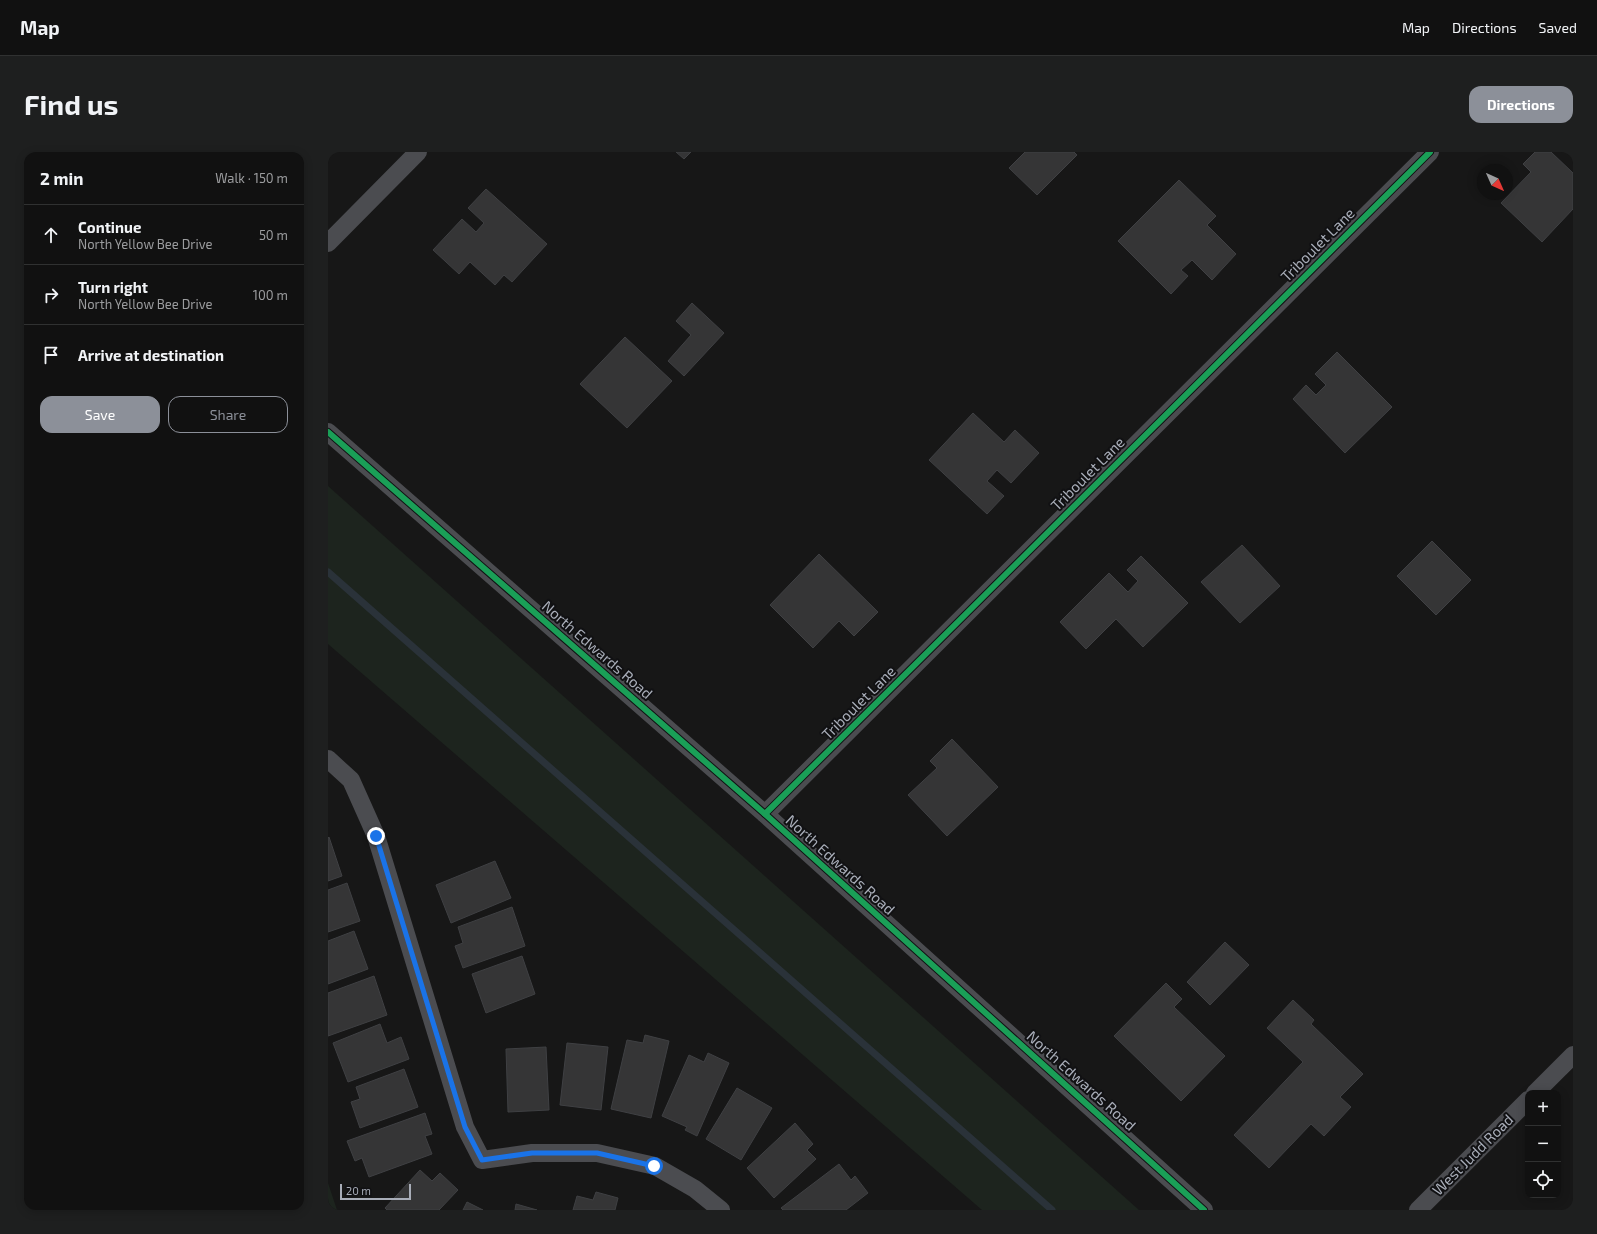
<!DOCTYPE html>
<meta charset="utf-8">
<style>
body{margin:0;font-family:"Exo 2",sans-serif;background:#1e1f1f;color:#f1f3f6}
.controls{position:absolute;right:12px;bottom:12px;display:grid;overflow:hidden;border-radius:8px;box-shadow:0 2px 10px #0003}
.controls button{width:36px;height:36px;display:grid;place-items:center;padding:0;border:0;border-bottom:1px solid #303131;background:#111;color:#f1f3f6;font:20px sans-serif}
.compass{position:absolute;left:1149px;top:12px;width:36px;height:36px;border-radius:50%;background:#111;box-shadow:0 2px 10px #0003;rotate:135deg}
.scale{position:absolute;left:12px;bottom:10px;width:71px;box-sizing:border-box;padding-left:4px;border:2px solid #a8adb8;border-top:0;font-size:11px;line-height:14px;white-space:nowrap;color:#a8adb8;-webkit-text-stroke:3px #111113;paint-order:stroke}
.stop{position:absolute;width:12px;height:12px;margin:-9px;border:3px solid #1a73e8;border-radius:50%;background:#fff}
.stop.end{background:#1a73e8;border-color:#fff;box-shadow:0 1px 4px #0008}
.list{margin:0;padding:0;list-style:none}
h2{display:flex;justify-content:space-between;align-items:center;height:52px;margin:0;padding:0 16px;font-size:17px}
h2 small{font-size:13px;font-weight:400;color:#9c9d9f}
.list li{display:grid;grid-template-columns:26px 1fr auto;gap:12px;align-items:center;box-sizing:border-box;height:60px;padding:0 16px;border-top:1px solid #303131}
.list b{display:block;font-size:15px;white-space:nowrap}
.list p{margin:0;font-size:13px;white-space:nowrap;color:#9c9d9f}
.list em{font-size:13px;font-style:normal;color:#9c9d9f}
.actions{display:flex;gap:8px;padding:12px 16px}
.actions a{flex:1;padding:9px 0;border:1px solid #8c9099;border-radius:12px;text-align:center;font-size:14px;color:#8c9099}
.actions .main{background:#8c9099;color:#fff}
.icon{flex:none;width:22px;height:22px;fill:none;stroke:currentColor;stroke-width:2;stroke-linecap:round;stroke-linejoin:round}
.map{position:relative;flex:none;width:1245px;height:1058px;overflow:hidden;border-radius:12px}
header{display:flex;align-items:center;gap:24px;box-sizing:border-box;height:56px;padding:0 20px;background:#111;border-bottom:1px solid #303131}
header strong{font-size:19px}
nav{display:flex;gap:22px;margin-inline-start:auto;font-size:14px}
.intro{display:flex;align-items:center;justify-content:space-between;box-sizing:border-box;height:96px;padding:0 24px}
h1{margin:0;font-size:28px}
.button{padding:10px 18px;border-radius:12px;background:#8c9099;color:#fff;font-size:14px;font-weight:700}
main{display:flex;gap:24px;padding:0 24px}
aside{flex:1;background:#111;border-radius:12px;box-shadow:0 2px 10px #0003}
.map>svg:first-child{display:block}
.green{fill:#1d241e}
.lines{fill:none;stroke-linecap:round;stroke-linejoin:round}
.stream{stroke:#2a3239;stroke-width:7}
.building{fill:#353536;stroke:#3f4043}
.minor{stroke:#4b4c50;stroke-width:18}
.cycleway-casing{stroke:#111113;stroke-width:8}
.cycleway{stroke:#1a9f57;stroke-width:6}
.route{stroke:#1a73e8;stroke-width:5}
.labels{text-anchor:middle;stroke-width:4;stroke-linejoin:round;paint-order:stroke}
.street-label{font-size:15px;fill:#a8adb8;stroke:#111113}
</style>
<header>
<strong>Map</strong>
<nav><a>Map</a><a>Directions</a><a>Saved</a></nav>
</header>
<div class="intro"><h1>Find us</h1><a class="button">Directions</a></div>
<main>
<aside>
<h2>2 min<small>Walk · 150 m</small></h2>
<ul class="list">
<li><svg class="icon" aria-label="ahead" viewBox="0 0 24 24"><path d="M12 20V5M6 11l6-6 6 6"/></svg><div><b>Continue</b><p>North Yellow Bee Drive</p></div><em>50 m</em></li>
<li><svg class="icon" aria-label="right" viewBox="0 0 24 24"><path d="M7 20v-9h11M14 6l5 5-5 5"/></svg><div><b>Turn right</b><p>North Yellow Bee Drive</p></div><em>100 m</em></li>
<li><svg class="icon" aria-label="arrive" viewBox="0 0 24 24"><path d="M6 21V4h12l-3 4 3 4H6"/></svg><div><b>Arrive at destination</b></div></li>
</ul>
<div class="actions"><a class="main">Save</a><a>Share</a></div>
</aside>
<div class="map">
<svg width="1245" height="1058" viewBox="0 0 1245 1058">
<rect width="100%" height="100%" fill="#171717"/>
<!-- green -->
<g class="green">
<path d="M 0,334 L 811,1058 L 654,1058 L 0,492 Z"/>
<path d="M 0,1031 L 9,1058 L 0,1058 Z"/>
</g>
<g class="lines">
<!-- stream -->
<path class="stream" d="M 0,420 L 724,1058"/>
</g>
<!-- building -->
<g class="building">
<path d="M 348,0 L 363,0 L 356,7 Z"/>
<path d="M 697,0 L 746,0 L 749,3 L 709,43 L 681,16 Z"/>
<path d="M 1207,0 L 1223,0 L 1245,21 L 1245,57 L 1214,90 L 1173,51 L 1203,20 L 1195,12 Z"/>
<path d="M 851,28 L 888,64 L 879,73 L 908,102 L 884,128 L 864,108 L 853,118 L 860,124 L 843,142 L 790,89 Z"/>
<path d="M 158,37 L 219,92 L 184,130 L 176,123 L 167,133 L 142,110 L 131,122 L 105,98 L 134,67 L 148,80 L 156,71 L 140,56 Z"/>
<path d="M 364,151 L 396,181 L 356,224 L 340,209 L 363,183 L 348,169 Z"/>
<path d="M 297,185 L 344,229 L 299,276 L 252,232 Z"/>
<path d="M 1009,200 L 1064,255 L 1017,301 L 965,247 L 978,233 L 988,243 L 998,233 L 987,222 Z"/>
<path d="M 645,261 L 676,290 L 687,278 L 711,301 L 683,331 L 669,318 L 659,329 L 676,344 L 659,362 L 601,308 Z"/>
<path d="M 1104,389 L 1143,428 L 1108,463 L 1069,424 Z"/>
<path d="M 914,393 L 952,434 L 912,471 L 873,430 Z"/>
<path d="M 491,402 L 550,460 L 526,484 L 511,469 L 485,496 L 442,453 Z"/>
<path d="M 813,404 L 860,451 L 815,495 L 788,467 L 758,497 L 732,470 L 781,421 L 800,440 L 810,429 L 799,418 Z"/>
<path d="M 624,587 L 670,635 L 619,684 L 580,643 L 609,616 L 602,609 Z"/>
<path d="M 1,685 L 14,724 L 0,729 L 0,686 Z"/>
<path d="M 167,709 L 183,746 L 123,771 L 108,733 Z"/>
<path d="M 19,731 L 32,769 L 0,780 L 0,738 Z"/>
<path d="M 184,755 L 197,794 L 135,816 L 127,794 L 135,791 L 130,775 Z"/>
<path d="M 26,779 L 40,817 L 0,832 L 0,789 Z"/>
<path d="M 897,790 L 921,813 L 882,853 L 859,830 Z"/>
<path d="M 194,804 L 207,842 L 158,861 L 144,822 Z"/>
<path d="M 46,824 L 59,863 L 0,884 L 0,841 Z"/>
<path d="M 838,831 L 854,847 L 846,855 L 897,904 L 853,949 L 786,884 Z"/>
<path d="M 965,848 L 986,868 L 983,872 L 1035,922 L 1012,945 L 1023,955 L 996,984 L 983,972 L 941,1016 L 906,983 L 975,910 L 939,876 Z"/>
<path d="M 52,872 L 59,891 L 73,885 L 81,907 L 20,930 L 5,891 Z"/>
<path d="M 317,883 L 341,889 L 323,966 L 283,957 L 299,888 L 315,891 Z"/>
<path d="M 239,891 L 280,895 L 273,958 L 232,953 Z"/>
<path d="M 218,895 L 221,958 L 180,960 L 178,897 Z"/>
<path d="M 380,901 L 401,911 L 369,984 L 357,978 L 359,975 L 334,964 L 361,903 L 376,910 Z"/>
<path d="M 76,917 L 90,955 L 32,976 L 23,950 L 32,947 L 28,935 Z"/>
<path d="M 409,936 L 444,956 L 413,1008 L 378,987 Z"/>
<path d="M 97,961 L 104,982 L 97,984 L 104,1002 L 41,1025 L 34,1006 L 27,1009 L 19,989 Z"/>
<path d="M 467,971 L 485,992 L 479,998 L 488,1007 L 446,1046 L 419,1016 Z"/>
<path d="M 511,1012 L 523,1028 L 527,1024 L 540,1041 L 518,1058 L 455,1058 L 453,1056 Z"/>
<path d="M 92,1018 L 104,1029 L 112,1021 L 130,1038 L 111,1058 L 59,1058 L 57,1056 Z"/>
<path d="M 268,1040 L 290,1046 L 287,1058 L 245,1058 L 249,1044 L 265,1048 Z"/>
<path d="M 139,1050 L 155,1058 L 135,1058 Z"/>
<path d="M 188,1052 L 209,1058 L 187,1058 Z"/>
</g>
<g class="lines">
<!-- minor -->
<g class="minor">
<path d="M 0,91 L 90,0"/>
<path d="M 0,280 L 437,662 L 876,1058"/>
<path d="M 0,607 L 23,628 L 48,684 L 137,975 L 154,1008 L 204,1001 L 269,1001 L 327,1014 L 367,1037 L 393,1058"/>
<path d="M 437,662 L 1102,0"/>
<path d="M 1207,941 L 1245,903"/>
<path d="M 1090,1058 L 1200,948"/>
</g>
<defs>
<g id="cycleway">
<path d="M 0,280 L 437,662 L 876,1058"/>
<path d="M 437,662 L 1102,0"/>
</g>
</defs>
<!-- cycleway casing -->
<use href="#cycleway" class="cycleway-casing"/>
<!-- cycleway -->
<use href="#cycleway" class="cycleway"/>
</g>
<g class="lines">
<!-- route -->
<path class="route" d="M 48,684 L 137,975 L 154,1008 L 204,1001 L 269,1001 L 326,1014"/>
</g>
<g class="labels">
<!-- street labels -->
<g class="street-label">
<text transform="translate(990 93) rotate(-45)" y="5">Triboulet Lane</text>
<text transform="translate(760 322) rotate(-45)" y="5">Triboulet Lane</text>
<text transform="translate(269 498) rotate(41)" y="5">North Edwards Road</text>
<text transform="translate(531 551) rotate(-45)" y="5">Triboulet Lane</text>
<text transform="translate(512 713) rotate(42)" y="5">North Edwards Road</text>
<text transform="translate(753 929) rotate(42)" y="5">North Edwards Road</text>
<text transform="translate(1145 1003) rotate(-45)" y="5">West Judd Road</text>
</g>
</g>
</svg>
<div class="controls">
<button>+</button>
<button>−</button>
<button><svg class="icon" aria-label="locate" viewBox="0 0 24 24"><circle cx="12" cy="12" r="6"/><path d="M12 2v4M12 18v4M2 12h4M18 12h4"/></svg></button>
</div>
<svg class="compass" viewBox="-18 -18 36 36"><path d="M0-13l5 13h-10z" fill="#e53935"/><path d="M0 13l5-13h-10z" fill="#9c9d9f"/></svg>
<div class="scale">20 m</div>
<div class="stop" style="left:326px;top:1014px"></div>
<div class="stop end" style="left:48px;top:684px"></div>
</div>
</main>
